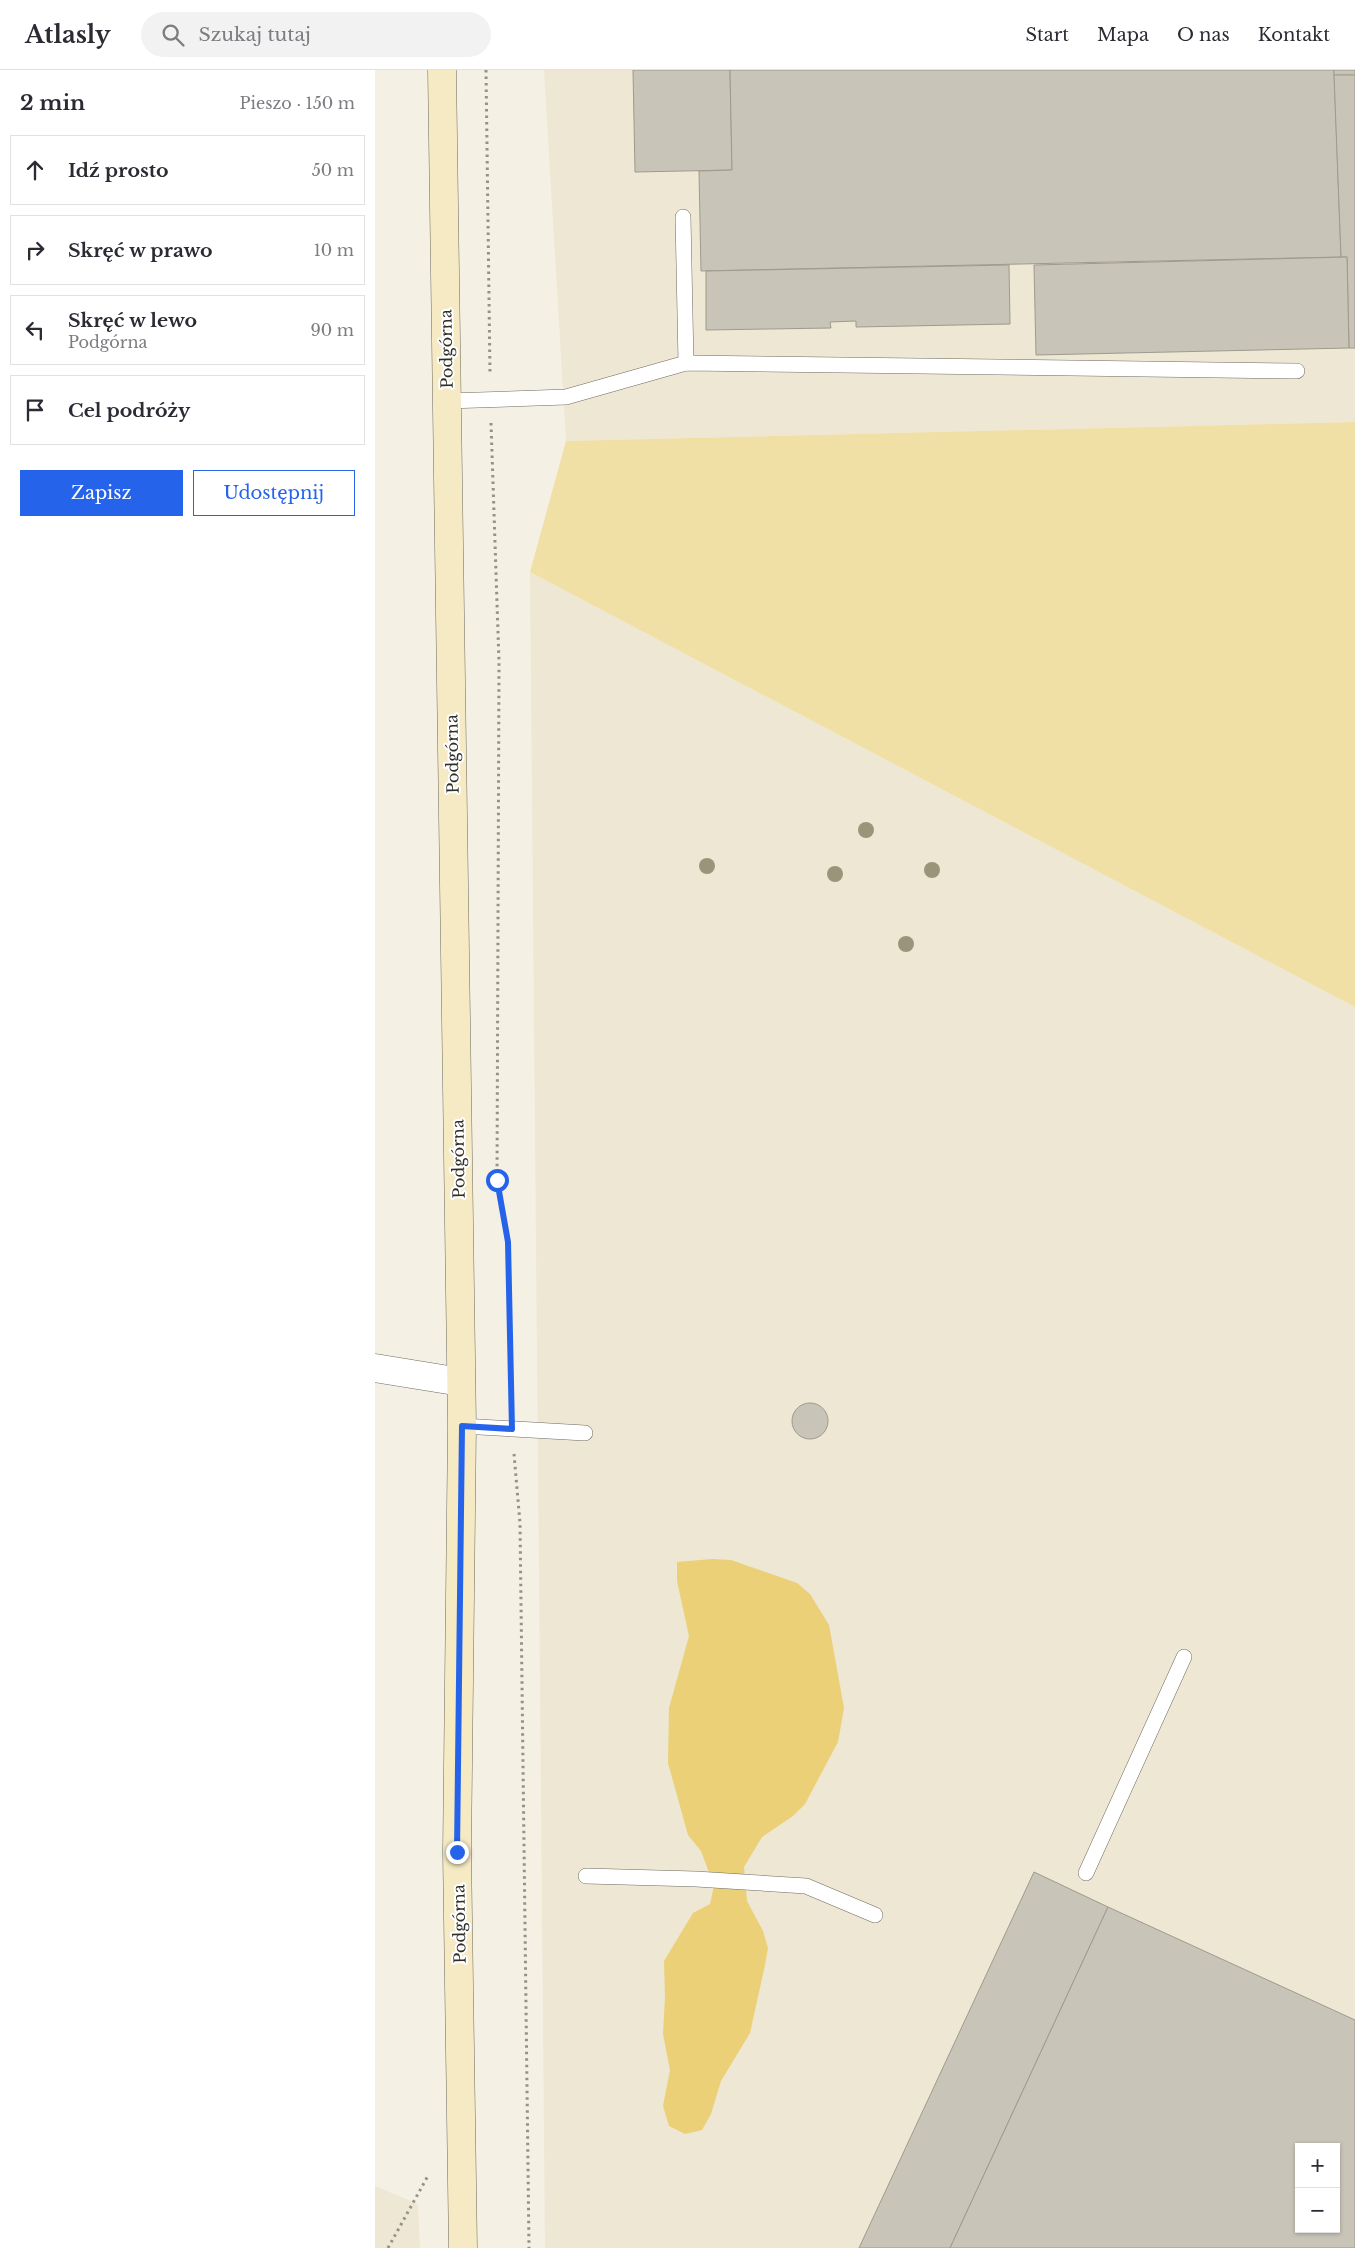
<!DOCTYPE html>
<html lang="pl">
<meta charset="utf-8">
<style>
body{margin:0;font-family:"Libre Baskerville",serif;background:#f2f2f3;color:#2b2b33}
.controls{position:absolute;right:15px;bottom:15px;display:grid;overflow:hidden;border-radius:0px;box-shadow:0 1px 4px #0004}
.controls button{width:45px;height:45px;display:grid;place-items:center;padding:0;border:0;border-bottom:1px solid #e1e1e2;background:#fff;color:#2b2b33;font:25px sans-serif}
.stop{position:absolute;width:15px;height:15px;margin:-11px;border:4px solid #2563eb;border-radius:50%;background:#fff}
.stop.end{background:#2563eb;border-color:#fff;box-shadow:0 1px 5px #0008}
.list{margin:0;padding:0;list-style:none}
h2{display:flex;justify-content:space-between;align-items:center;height:65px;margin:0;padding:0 20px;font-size:21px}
h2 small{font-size:16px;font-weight:400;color:#7c7c81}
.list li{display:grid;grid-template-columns:32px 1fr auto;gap:15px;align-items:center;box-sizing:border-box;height:70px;margin:0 10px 10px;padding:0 10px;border:1px solid #e1e1e2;border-radius:0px}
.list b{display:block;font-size:19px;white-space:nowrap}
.list p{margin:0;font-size:16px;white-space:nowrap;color:#7c7c81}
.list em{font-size:16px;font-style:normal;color:#7c7c81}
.actions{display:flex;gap:10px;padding:15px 20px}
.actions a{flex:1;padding:11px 0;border:1px solid #2563eb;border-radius:0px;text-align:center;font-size:18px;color:#2563eb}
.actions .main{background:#2563eb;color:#fff}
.icon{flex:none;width:28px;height:28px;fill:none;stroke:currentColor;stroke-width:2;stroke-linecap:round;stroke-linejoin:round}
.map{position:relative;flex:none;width:980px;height:2178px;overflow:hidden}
header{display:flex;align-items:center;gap:30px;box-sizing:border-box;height:70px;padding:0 25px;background:#fff;border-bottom:1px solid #e1e1e2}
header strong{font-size:24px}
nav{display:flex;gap:28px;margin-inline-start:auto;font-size:18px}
.search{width:350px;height:45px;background:#f2f2f3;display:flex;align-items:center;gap:12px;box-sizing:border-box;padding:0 18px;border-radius:28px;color:#7c7c81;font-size:19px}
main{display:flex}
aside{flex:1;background:#fff}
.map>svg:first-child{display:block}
.built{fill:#ede7d3;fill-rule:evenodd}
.green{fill:#f1e0a5}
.water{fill:#ebd077}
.building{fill:#c8c4b8;stroke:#9e9a8e;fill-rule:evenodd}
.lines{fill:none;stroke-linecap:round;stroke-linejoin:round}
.lane-casing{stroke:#6e6b60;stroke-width:16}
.street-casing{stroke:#6e6b60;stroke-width:29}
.secondary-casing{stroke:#6e6b60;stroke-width:29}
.path{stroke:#939188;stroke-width:3;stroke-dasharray:2.5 4;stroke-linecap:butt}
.lane{stroke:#fff;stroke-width:15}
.street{stroke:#fff;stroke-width:28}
.secondary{stroke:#f5eac3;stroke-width:28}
.tree{fill:#9c947a}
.route{stroke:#2563eb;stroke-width:6}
.labels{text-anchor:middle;stroke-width:4;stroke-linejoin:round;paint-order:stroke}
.street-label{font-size:16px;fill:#2e2d28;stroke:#fff}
</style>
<header>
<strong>Atlasly</strong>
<div class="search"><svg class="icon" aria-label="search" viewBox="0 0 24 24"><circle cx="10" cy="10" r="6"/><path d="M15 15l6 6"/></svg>Szukaj tutaj</div>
<nav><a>Start</a><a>Mapa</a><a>O nas</a><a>Kontakt</a></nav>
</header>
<main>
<aside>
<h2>2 min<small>Pieszo · 150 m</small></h2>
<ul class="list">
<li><svg class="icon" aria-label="ahead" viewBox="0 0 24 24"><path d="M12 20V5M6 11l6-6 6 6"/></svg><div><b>Idź prosto</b></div><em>50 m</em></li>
<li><svg class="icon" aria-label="right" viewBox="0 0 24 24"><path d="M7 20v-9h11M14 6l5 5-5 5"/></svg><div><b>Skręć w prawo</b></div><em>10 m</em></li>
<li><svg class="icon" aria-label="left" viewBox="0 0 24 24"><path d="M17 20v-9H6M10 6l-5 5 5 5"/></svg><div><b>Skręć w lewo</b><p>Podgórna</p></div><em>90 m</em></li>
<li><svg class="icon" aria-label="arrive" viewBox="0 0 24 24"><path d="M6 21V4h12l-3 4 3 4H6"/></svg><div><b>Cel podróży</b></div></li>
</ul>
<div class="actions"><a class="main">Zapisz</a><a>Udostępnij</a></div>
</aside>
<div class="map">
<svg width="980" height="2178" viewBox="0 0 980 2178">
<rect width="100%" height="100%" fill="#f4f0e4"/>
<!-- built -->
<g class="built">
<path d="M 169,0 L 980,0 L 980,352 L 191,371 Z"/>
<path d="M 155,502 L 980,937 L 980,2178 L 170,2178 ZM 924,2077 L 961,2077 L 961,2159 L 924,2159 Z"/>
<path d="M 0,2116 L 43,2134 L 45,2178 L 0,2178 Z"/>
</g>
<!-- green -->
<path class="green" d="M 980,352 L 980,937 L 155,502 L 191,371 Z"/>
<!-- water -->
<path class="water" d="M 337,1489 L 356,1490 L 422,1513 L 435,1524 L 454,1555 L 469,1638 L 463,1672 L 430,1734 L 418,1746 L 387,1767 L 369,1797 L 372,1831 L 388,1861 L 393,1878 L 390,1895 L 375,1963 L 346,2011 L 336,2044 L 327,2060 L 310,2064 L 294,2056 L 288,2036 L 295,2000 L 288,1964 L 290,1927 L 289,1891 L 318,1843 L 335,1834 L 339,1816 L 326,1781 L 313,1765 L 293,1693 L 294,1638 L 314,1566 L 302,1511 L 302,1492 Z"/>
<!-- building -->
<g class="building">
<path d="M 258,0 L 355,0 L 357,100 L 260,102 Z"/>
<path d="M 355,0 L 959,0 L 966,187 L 326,201 L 324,101 L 357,100 Z"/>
<rect x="959" y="0" width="21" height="5"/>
<path d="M 959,5 L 980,5 L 980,278 L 974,278 L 972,187 L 966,187 Z"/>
<path d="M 972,187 L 974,278 L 661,285 L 659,195 Z"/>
<path d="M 634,195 L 635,254 L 481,257 L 481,251 L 455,252 L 456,258 L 331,260 L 331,201 Z"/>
<circle cx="435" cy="1351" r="18"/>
<path d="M 659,1802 L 733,1837 L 575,2178 L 484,2178 Z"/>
<path d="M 733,1837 L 980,1950 L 980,2178 L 575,2178 ZM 924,2077 L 961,2077 L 961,2159 L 924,2159 Z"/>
</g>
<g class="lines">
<defs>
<g id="lane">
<path d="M 308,147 L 311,293"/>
<path d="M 72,331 L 191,327 L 311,293 L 922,301"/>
<path d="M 87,1356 L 210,1363"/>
<path d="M 711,1803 L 809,1587"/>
<path d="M 211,1806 L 321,1809 L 431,1816 L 500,1845"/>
</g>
<path id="street" d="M 0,1298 L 86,1312"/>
<path id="secondary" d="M 67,0 L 87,1356 L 82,1782 L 88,2178"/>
</defs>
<!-- lane casing -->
<use href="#lane" class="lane-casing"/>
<!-- street casing -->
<use href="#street" class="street-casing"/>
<!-- secondary casing -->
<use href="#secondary" class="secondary-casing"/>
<!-- path -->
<g class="path">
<path d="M 111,0 L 115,304"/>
<path d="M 116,353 L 124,592 L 122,1110 L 133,1172 L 136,1333"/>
<path d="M 139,1384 L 145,1453 L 154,2178"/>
<path d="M 13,2178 L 54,2104"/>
</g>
<!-- lane -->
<use href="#lane" class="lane"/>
<!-- street -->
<use href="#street" class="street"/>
<!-- secondary -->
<use href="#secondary" class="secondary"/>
</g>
<!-- trees -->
<g class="tree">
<circle cx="491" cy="760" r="8"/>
<circle cx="332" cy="796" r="8"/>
<circle cx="557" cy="800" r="8"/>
<circle cx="460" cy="804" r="8"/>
<circle cx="531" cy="874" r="8"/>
</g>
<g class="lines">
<!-- route -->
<path class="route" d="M 82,1782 L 87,1356 L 137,1359 L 133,1172 L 122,1110"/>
</g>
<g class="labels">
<!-- street labels -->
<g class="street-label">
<text transform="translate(71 279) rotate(-91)" y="6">Podgórna</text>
<text transform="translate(77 684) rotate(-91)" y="6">Podgórna</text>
<text transform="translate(83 1089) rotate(-91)" y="6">Podgórna</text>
<text transform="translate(84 1854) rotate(-91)" y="6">Podgórna</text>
</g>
</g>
</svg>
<div class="controls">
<button>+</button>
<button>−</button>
</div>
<div class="stop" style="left:122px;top:1110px"></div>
<div class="stop end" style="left:82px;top:1782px"></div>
</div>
</main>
